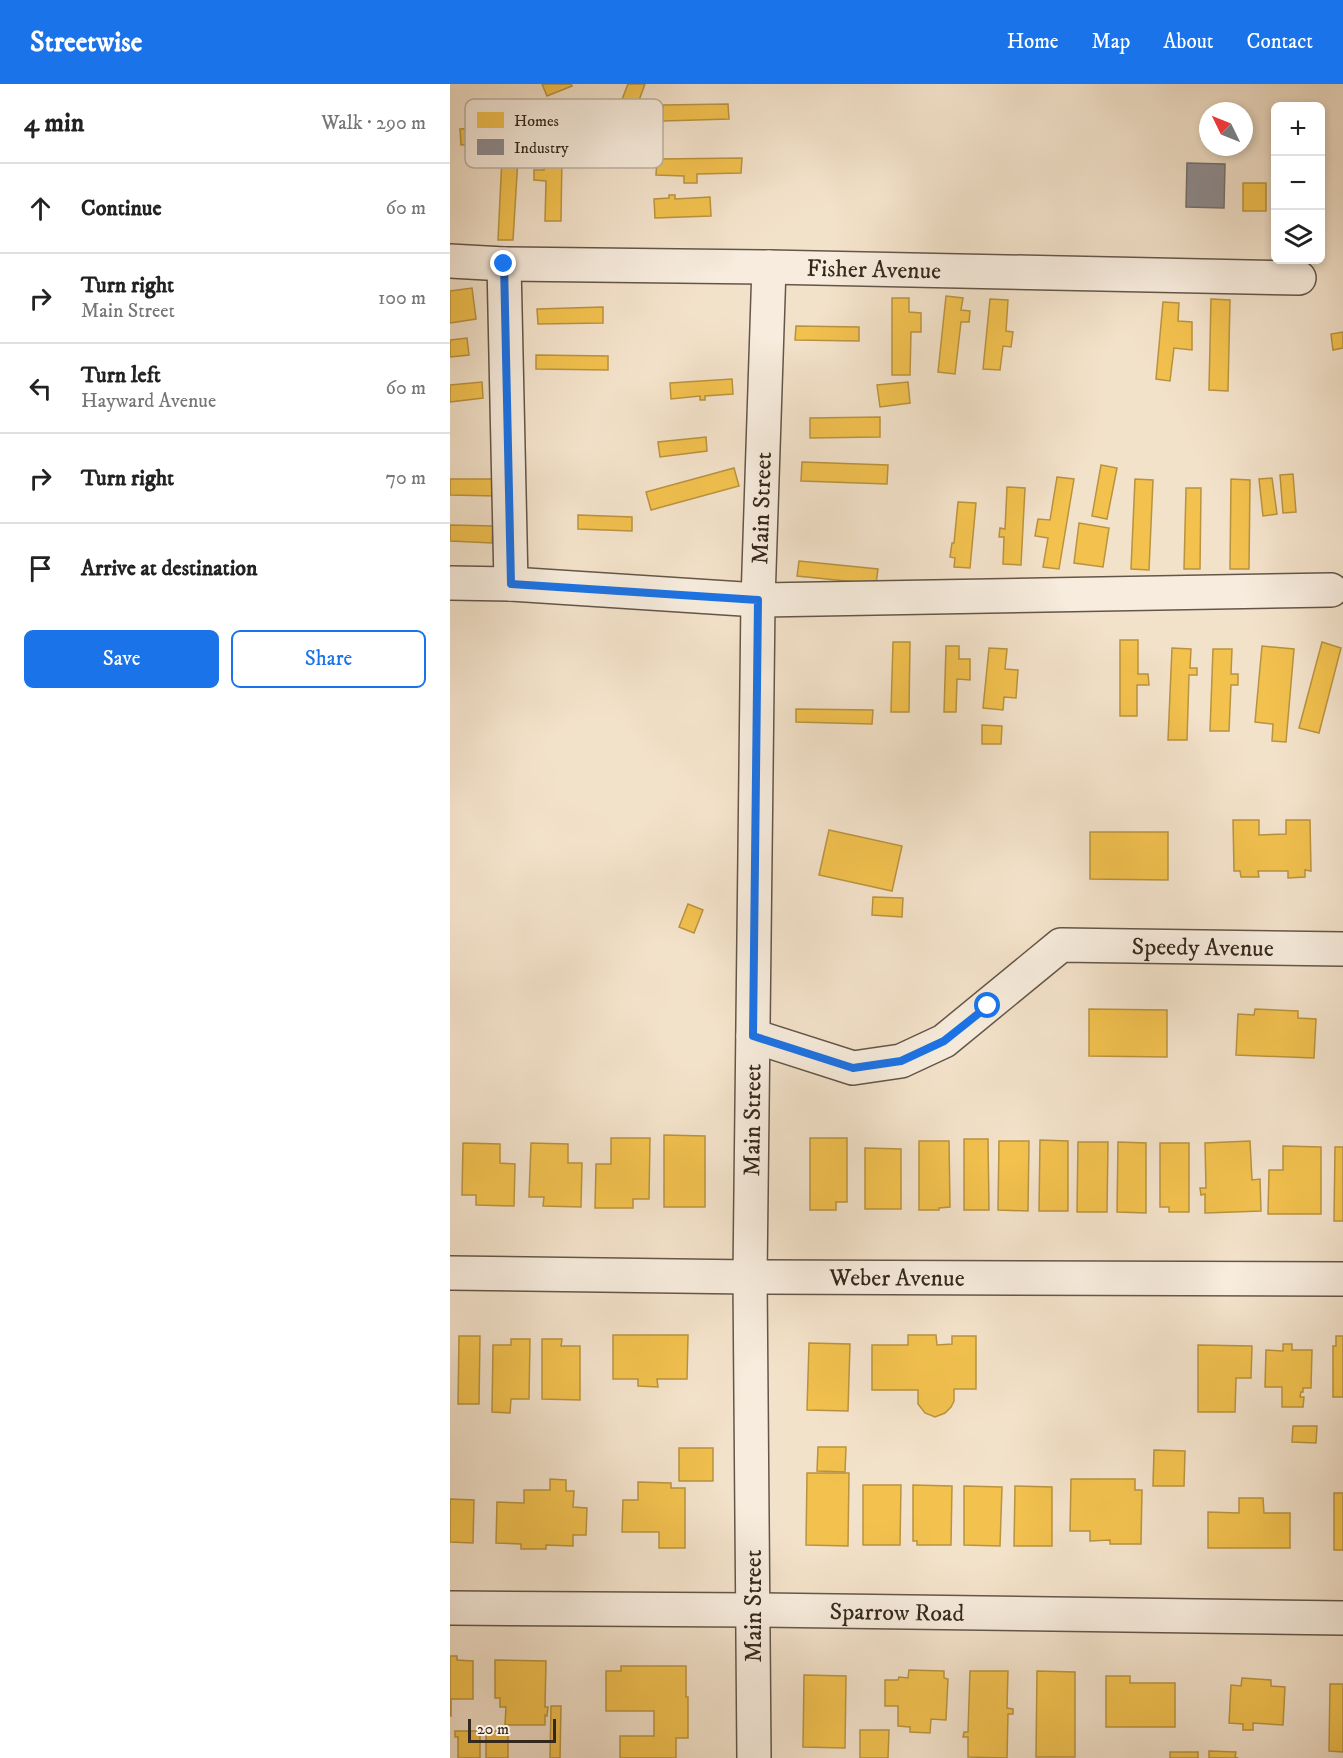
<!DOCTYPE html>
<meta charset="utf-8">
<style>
body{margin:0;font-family:"IM FELL DW Pica",serif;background:#f6f6f6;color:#222}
.controls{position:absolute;right:18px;top:18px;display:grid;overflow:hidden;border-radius:9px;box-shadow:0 3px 9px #0003}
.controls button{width:54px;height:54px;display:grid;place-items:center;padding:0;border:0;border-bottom:2px solid #e0e0e0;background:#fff;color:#222;font:30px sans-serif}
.compass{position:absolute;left:749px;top:18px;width:54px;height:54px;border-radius:50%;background:#fff;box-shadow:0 3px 9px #0003;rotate:313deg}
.scale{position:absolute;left:18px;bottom:15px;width:88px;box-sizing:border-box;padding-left:6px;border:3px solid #34281d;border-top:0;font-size:16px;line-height:21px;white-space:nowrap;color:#34281d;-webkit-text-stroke:4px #f7ecdd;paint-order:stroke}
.stop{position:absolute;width:18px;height:18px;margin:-14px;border:4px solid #1a73e8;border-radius:50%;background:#fff}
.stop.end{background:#1a73e8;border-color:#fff;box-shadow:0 2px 6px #0008}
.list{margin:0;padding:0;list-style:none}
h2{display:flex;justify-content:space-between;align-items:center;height:78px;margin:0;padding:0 24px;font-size:26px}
h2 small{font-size:20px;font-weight:400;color:#767676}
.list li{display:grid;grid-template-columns:39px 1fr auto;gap:18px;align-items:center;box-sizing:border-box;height:90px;padding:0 24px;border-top:2px solid #e0e0e0}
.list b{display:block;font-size:22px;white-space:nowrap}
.list p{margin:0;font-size:20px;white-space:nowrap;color:#767676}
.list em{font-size:20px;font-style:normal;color:#767676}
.actions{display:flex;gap:12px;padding:18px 24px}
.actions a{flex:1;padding:14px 0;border:2px solid #1a73e8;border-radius:9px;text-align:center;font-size:21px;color:#1a73e8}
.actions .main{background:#1a73e8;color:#fff}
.icon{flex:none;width:33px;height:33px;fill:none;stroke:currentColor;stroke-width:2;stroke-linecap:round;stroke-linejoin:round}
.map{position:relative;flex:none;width:893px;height:1674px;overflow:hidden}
header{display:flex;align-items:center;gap:36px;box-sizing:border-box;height:84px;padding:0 30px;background:#1a73e8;color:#fff}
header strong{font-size:28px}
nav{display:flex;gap:33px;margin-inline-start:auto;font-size:21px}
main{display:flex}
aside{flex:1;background:#fff}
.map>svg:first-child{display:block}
.homes{fill:#f2c14e;stroke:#b9933f;stroke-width:1.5}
.industry{fill:#8d8d92;stroke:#726f6f;stroke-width:1.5}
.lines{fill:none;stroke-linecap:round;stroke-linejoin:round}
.minor-casing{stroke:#645648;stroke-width:36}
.minor{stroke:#f7ecdd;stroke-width:33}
.route{stroke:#1a73e8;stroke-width:8}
.labels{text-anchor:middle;stroke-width:6;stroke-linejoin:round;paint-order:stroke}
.street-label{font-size:24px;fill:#34281d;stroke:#f7ecdd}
.key{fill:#f7ecdd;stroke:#bcb1a3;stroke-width:1.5}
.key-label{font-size:16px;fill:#34281d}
</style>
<header>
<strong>Streetwise</strong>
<nav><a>Home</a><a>Map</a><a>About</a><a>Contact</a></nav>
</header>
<main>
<aside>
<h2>4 min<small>Walk · 290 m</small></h2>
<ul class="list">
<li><svg class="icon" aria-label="ahead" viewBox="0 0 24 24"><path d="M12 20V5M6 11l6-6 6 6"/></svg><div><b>Continue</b></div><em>60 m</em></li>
<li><svg class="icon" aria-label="right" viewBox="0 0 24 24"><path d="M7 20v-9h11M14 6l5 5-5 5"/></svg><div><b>Turn right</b><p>Main Street</p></div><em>100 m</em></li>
<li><svg class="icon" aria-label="left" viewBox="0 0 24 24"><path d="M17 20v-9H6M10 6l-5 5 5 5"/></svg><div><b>Turn left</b><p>Hayward Avenue</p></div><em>60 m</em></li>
<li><svg class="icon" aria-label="right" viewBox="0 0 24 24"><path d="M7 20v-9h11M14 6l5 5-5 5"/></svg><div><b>Turn right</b></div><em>70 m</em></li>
<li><svg class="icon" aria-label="arrive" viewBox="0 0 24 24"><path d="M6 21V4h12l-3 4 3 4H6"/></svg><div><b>Arrive at destination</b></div></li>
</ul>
<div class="actions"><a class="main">Save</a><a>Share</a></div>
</aside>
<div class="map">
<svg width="893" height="1674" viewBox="0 0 893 1674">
<rect width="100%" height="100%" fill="#f3e2ca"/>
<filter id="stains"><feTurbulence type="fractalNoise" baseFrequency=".00333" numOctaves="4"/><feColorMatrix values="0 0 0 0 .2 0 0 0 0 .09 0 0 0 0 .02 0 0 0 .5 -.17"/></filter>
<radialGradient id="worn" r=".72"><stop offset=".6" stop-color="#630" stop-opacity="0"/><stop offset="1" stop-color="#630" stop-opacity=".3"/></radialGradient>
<!-- homes -->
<g class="homes">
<path d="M 92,0 L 121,0 L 122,2 L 97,12 Z"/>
<path d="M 178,0 L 195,0 L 173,60 L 157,54 Z"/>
<path d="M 278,20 L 279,35 L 213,37 L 213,21 Z"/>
<path d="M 46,43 L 47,55 L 42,55 L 42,59 L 11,61 L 10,45 Z"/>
<path d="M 95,71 L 112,71 L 111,137 L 95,137 L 96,97 L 84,96 L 84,86 L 94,86 Z"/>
<path d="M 52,73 L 68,74 L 63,156 L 48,156 Z"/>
<path d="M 292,74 L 291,89 L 247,90 L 247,99 L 234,99 L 234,92 L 206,91 L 207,75 Z"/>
<rect x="793" y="99" width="23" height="28"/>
<path d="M 219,111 L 225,111 L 225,115 L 260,113 L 261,132 L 205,134 L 204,115 L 219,114 Z"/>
<path d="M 22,204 L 26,235 L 0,239 L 0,207 Z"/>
<path d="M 496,212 L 513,214 L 511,226 L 520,227 L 519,238 L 511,238 L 505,290 L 488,288 Z"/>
<path d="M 442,214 L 459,214 L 459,228 L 471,229 L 471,248 L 461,248 L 460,291 L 442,291 Z"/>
<path d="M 540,215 L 558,216 L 556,247 L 563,248 L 561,263 L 553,262 L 550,286 L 533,285 Z"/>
<path d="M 761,215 L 780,216 L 778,307 L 759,306 Z"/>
<path d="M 713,218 L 729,219 L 728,237 L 742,238 L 742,266 L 724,264 L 720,297 L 706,295 Z"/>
<path d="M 153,223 L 153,239 L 88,240 L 87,225 Z"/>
<path d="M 346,242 L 409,243 L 409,257 L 345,256 Z"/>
<path d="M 893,248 L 893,264 L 883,266 L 881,250 Z"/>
<path d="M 17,254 L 19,271 L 0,273 L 0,256 Z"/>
<path d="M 86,271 L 158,272 L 158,286 L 86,285 Z"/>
<path d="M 282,295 L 283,310 L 255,312 L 255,316 L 250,316 L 250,312 L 221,315 L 220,299 Z"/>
<path d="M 32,298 L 33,314 L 0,318 L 0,301 Z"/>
<path d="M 458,298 L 460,319 L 430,323 L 427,301 Z"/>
<path d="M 430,333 L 430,353 L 360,354 L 360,334 Z"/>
<path d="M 256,353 L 257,367 L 210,373 L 208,358 Z"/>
<path d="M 352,378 L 438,381 L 437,400 L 351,397 Z"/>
<path d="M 651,381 L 667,384 L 657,435 L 642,432 Z"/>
<path d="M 284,384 L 289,402 L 201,426 L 196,408 Z"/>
<path d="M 843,390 L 846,428 L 833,429 L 830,391 Z"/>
<path d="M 607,393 L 624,395 L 609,485 L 593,483 L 598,454 L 585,452 L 588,435 L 600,436 Z"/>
<path d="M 822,394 L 827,430 L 813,432 L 809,395 Z"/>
<path d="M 0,395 L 45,395 L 45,412 L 0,411 Z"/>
<path d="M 685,395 L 703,396 L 699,486 L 681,485 Z"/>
<path d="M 781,395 L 800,396 L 799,485 L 780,485 Z"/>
<path d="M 557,403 L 575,404 L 571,481 L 553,480 L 554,453 L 549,453 L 550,444 L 555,445 Z"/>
<path d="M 736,404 L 751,404 L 750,485 L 734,485 Z"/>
<path d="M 508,418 L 526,419 L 520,484 L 504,483 L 505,474 L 500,473 L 502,459 L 504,459 Z"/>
<path d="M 128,431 L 182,433 L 182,447 L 128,445 Z"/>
<path d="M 629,439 L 659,444 L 653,483 L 624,479 Z"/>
<path d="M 0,441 L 43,442 L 42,459 L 0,457 Z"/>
<path d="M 349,477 L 428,485 L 426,500 L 347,492 Z"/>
<path d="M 670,556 L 688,556 L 688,590 L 698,590 L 699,601 L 687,601 L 687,632 L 670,632 Z"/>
<path d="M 443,558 L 460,558 L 459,628 L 441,628 Z"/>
<path d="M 872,558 L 891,564 L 869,649 L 849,644 Z"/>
<path d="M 496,562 L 509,562 L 509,575 L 520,575 L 520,596 L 507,595 L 506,628 L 494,628 Z"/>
<path d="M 812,562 L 844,565 L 836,658 L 822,657 L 823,640 L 805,638 Z"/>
<path d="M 539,564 L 557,565 L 555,585 L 568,586 L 566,614 L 554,613 L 553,626 L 533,624 Z"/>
<path d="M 722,564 L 741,565 L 740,584 L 747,584 L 747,591 L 739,591 L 737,656 L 718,656 Z"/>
<path d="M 763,565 L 782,565 L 781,590 L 788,590 L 788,601 L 781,601 L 779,647 L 760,647 Z"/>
<path d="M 346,625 L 423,626 L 422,640 L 346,638 Z"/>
<path d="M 532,641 L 552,642 L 551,660 L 532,660 Z"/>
<path d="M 783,736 L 809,736 L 809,751 L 836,750 L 836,736 L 860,736 L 861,787 L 855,786 L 855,793 L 838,794 L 838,787 L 808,787 L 809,793 L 791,793 L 790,787 L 784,787 Z"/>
<path d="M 379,746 L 452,762 L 442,807 L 369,791 Z"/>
<path d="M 640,748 L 718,748 L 718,796 L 640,795 Z"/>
<path d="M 423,813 L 453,814 L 452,833 L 422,831 Z"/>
<path d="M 238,820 L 253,826 L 244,849 L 229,843 Z"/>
<path d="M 639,925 L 717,926 L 717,973 L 639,972 Z"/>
<path d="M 805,925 L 848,927 L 848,934 L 866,935 L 864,974 L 786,971 L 788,930 L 804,931 Z"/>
<path d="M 214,1051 L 255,1052 L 255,1123 L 214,1123 Z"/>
<path d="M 161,1054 L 200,1054 L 199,1115 L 183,1115 L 183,1124 L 145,1124 L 146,1080 L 161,1080 Z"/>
<path d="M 360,1054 L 397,1054 L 397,1118 L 386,1118 L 386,1126 L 360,1126 Z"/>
<path d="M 514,1055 L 538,1055 L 539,1126 L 514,1126 Z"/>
<path d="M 590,1056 L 618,1057 L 618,1127 L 589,1127 Z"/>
<path d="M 469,1057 L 499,1057 L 500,1123 L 489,1124 L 489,1126 L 469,1126 Z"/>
<path d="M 549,1057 L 579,1057 L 578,1127 L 548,1126 Z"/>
<path d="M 800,1057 L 802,1096 L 810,1095 L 811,1127 L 755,1129 L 755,1110 L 751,1111 L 750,1104 L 756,1104 L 755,1059 Z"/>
<path d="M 628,1058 L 658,1058 L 657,1128 L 627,1128 Z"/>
<path d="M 668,1058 L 696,1059 L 696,1129 L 667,1128 Z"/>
<path d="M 13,1059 L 50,1060 L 50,1079 L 65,1080 L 64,1122 L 26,1121 L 26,1111 L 12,1111 Z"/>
<path d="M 81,1059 L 118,1060 L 118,1079 L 132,1079 L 131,1123 L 93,1122 L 94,1113 L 79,1113 Z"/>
<path d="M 710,1059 L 739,1059 L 739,1128 L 719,1128 L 719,1123 L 710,1123 Z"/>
<path d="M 833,1062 L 871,1063 L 871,1130 L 818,1130 L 819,1086 L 833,1086 Z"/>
<path d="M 885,1063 L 893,1063 L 893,1137 L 884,1137 Z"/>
<path d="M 415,1064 L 451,1065 L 451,1125 L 415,1125 Z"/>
<path d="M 163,1251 L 238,1251 L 237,1295 L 207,1295 L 208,1303 L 188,1302 L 188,1295 L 163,1295 Z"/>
<path d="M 458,1251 L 486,1251 L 487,1261 L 502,1260 L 502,1252 L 526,1252 L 526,1305 L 504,1305 L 504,1317 L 501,1323 L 495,1329 L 485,1333 L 475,1329 L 468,1320 L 468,1306 L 422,1306 L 422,1261 L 458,1261 Z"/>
<path d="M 9,1252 L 30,1252 L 29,1320 L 8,1320 Z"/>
<path d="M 886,1252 L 893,1252 L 893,1313 L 883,1313 L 883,1262 L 886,1262 Z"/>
<path d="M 61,1255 L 80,1255 L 79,1315 L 61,1315 L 60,1329 L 42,1328 L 43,1261 L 61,1261 Z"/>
<path d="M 92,1255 L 112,1255 L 111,1262 L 130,1262 L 130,1316 L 92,1315 Z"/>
<path d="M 359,1259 L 400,1260 L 398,1327 L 357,1326 Z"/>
<path d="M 833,1260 L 842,1260 L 842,1266 L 862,1266 L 861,1304 L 853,1304 L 853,1308 L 851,1308 L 850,1313 L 854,1313 L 853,1323 L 832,1323 L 832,1303 L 815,1303 L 816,1266 L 833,1267 Z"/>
<path d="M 748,1261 L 802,1262 L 801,1294 L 786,1294 L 785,1328 L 748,1328 Z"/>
<path d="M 843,1342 L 867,1342 L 866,1359 L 842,1358 Z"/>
<path d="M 368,1363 L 396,1363 L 395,1388 L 367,1387 Z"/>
<rect x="229" y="1364" width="34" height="33"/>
<path d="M 704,1366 L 735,1367 L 734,1402 L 703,1402 Z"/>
<path d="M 357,1389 L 399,1389 L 398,1462 L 356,1461 Z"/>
<path d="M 100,1395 L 116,1396 L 116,1407 L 124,1407 L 123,1423 L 137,1424 L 136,1451 L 123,1451 L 123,1462 L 96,1461 L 96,1465 L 71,1465 L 71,1460 L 46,1459 L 47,1418 L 74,1419 L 74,1406 L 100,1406 Z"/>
<path d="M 621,1395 L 685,1395 L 685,1406 L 692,1406 L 691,1460 L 660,1460 L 660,1456 L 640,1457 L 640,1447 L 620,1447 Z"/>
<path d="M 188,1398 L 221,1399 L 221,1404 L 235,1404 L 235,1464 L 209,1464 L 209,1448 L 172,1448 L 173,1416 L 188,1416 Z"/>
<path d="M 413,1401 L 451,1401 L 450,1461 L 413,1461 Z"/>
<path d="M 463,1401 L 502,1402 L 501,1461 L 467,1461 L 467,1457 L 463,1457 Z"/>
<path d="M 514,1402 L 552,1403 L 550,1462 L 514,1461 Z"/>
<path d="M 565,1402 L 602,1403 L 602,1462 L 564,1462 Z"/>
<rect x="884" y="1409" width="9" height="57"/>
<path d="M 789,1414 L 813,1414 L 814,1429 L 840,1429 L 840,1464 L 758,1464 L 758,1428 L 789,1429 Z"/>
<path d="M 0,1415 L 24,1416 L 23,1459 L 0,1458 Z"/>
<path d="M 0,1572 L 7,1572 L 7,1576 L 23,1577 L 23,1615 L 1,1615 L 1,1632 L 0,1632 Z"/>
<path d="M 45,1576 L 96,1577 L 95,1623 L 98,1623 L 97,1632 L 95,1631 L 95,1641 L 55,1641 L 56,1623 L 50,1623 L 50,1614 L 45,1614 Z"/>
<path d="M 171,1582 L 236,1582 L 236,1613 L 238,1613 L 238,1654 L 226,1654 L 226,1674 L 170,1674 L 170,1652 L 204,1652 L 204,1627 L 156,1627 L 156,1587 L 171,1587 Z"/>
<path d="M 459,1586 L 494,1587 L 494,1594 L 498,1595 L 496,1636 L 481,1635 L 480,1649 L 460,1648 L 460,1643 L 448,1642 L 448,1622 L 435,1622 L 435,1596 L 448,1596 L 449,1593 L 458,1594 Z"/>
<path d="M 520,1587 L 558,1587 L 557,1624 L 563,1625 L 563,1630 L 558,1630 L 557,1674 L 518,1673 L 518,1653 L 513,1653 L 514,1648 L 518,1648 Z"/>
<path d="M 587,1587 L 625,1588 L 625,1673 L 586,1673 Z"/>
<path d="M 354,1591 L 396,1592 L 395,1664 L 353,1663 Z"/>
<path d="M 656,1592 L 680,1592 L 680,1599 L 725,1599 L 725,1643 L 656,1643 Z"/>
<path d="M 792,1594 L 821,1596 L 821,1602 L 835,1603 L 833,1641 L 803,1639 L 803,1646 L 793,1646 L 793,1640 L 779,1639 L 781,1601 L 791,1602 Z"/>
<path d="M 880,1600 L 893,1600 L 893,1668 L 879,1667 Z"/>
<path d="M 101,1622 L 111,1622 L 110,1674 L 100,1674 Z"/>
<path d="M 410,1646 L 439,1646 L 438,1674 L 410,1674 Z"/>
<path d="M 5,1647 L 30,1647 L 30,1674 L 8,1674 L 8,1653 L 5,1653 Z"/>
<rect x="36" y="1647" width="22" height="27"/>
<path d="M 759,1667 L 786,1668 L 785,1673 L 788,1674 L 759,1674 Z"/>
<rect x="720" y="1668" width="28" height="6"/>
</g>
<!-- industry -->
<path class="industry" d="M 737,79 L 775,80 L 774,124 L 736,123 Z"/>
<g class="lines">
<defs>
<g id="minor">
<path id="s1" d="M 0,177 L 54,180 L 319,183 L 849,194"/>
<path d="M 54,180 L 61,500"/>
<path d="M 0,499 L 61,500 L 308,516 L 881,506"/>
<path id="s2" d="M 303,952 L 403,984 L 451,977 L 494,957 L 611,861 L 893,865"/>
<path id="s3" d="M 0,1189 L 300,1193 L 893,1195"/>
<path id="s4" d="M 0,1524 L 303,1526 L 893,1534"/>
<path id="s5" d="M 304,1674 L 300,1193 L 308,516 L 319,183"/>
</g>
</defs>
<!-- minor casing -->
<use href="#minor" class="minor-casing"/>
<!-- minor -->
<use href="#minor" class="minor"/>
</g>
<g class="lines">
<!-- route -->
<path class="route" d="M 54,180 L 61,500 L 308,516 L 303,952 L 403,984 L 451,977 L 494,957 L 538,922"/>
</g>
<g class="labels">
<!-- street labels -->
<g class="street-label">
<text dy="8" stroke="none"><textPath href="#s1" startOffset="424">Fisher Avenue</textPath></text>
<text dy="8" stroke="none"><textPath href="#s5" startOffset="1250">Main Street</textPath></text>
<text dy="8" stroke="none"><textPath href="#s2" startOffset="494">Speedy Avenue</textPath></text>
<text dy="8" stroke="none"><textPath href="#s5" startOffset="638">Main Street</textPath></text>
<text dy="8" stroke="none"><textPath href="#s3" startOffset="447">Weber Avenue</textPath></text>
<text transform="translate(303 1522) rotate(-90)" y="8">Main Street</text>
<text dy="8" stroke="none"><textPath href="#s4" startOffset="447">Sparrow Road</textPath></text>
</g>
</g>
<!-- legend -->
<rect x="15" y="15" width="198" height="69" rx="9" class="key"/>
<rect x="27" y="28" width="27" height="16" fill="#f2c14e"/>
<rect x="27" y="55" width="27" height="16" fill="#8d8d92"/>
<g class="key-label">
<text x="64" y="42">Homes</text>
<text x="64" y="69">Industry</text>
</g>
<rect width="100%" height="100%" filter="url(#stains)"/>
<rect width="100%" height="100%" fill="url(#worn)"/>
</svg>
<div class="controls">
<button>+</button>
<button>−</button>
<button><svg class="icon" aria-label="layers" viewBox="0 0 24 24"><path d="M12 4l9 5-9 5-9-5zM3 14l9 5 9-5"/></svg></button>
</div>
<svg class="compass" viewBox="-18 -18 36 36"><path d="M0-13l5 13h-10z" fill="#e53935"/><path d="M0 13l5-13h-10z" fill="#767676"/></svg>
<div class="scale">20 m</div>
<div class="stop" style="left:538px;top:922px"></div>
<div class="stop end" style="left:54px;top:180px"></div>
</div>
</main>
